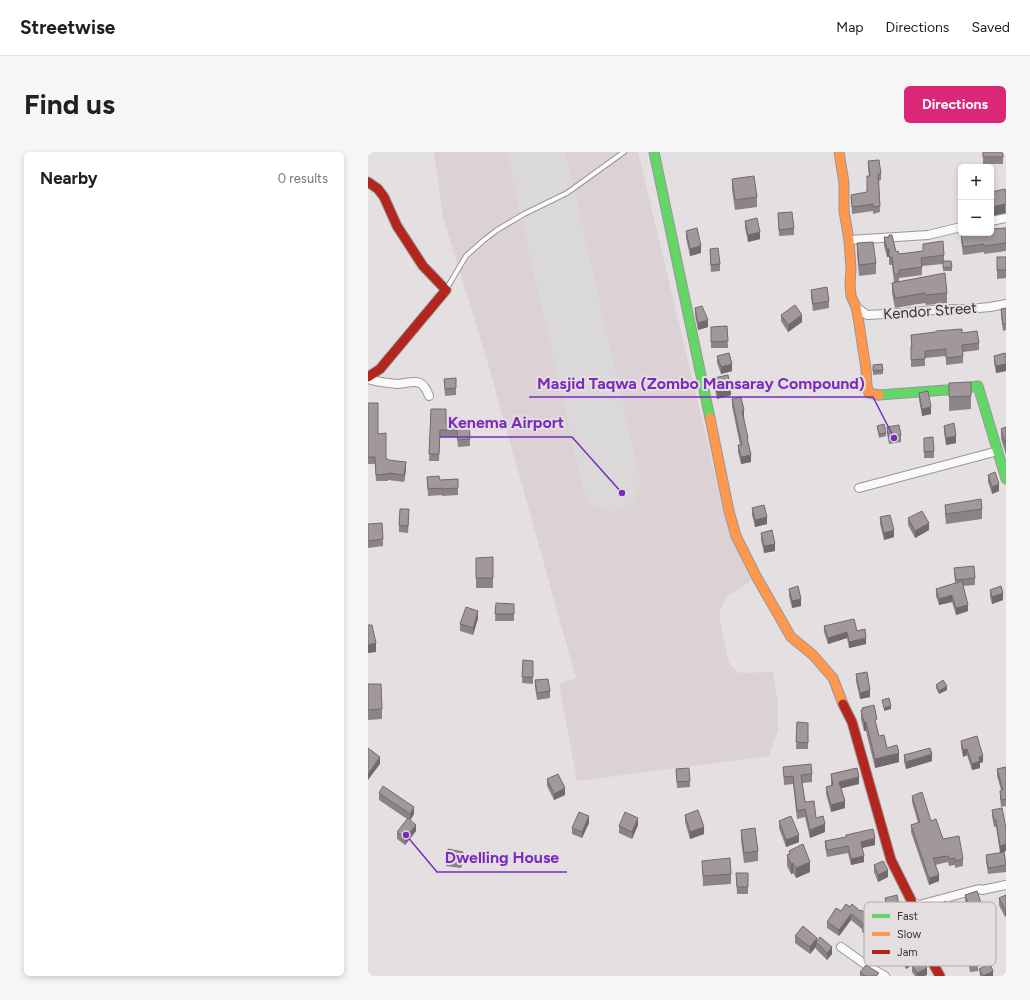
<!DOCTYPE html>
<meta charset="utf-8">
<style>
body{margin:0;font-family:Figtree,sans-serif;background:#f6f6f6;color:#202124}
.controls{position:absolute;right:12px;top:12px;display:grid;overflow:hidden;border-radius:6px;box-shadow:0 2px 6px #0003}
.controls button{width:36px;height:36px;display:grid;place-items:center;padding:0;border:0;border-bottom:1px solid #e0e0e0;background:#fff;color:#202124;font:20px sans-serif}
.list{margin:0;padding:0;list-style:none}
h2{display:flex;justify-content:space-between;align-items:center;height:52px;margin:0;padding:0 16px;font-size:17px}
h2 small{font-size:13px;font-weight:400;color:#757577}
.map{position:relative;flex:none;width:638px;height:824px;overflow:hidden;border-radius:6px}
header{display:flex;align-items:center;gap:24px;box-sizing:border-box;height:56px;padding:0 20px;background:#fff;border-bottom:1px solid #e0e0e0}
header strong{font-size:19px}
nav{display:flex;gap:22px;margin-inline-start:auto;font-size:14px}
.intro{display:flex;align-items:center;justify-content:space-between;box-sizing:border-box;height:96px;padding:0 24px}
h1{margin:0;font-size:28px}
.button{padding:10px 18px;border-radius:6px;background:#db2777;color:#fff;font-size:14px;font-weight:700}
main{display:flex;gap:24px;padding:0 24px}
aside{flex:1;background:#fff;border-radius:6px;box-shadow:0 2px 6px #0003}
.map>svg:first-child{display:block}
.built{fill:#dcd1d5}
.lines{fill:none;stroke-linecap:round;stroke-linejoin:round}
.runway{stroke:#dbd8da;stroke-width:58}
.lane-casing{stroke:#9a9698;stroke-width:6}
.street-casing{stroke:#9a9698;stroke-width:10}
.fast-casing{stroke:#9a9698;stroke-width:11}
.slow-casing{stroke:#9a9698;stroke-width:11}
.jam-casing{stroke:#9a9698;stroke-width:11}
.lane{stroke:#fbfafa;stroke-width:4}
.street{stroke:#fbfafa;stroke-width:8}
.fast{stroke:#63d668;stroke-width:9}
.slow{stroke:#ff974d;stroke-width:9}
.jam{stroke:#b3261e;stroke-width:9}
.wall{fill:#8b8385}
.shaded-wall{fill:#716a6c}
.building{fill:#a2989b;stroke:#716a6c}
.labels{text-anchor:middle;stroke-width:4;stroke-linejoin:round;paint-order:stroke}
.street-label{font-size:15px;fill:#353233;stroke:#e5dee0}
.key{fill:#e5dee0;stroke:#b0aaac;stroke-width:1}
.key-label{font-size:11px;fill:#353233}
.leader{fill:none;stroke:#7b2cbf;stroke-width:1.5}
.callout-dot{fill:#7b2cbf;stroke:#e5dee0;stroke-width:1.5}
.callout-label{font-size:16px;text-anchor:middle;font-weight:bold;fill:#7b2cbf;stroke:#e5dee0;stroke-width:4;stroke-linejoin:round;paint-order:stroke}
</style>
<header>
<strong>Streetwise</strong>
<nav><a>Map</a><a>Directions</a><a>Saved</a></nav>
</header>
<div class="intro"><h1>Find us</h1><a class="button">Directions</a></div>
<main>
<aside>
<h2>Nearby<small>0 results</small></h2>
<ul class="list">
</ul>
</aside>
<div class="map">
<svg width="638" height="824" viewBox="0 0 638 824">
<rect width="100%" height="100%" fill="#e4dfe1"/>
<!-- built -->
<path class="built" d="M 66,0 L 270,0 L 358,368 L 370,402 L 383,429 L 361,443 L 354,453 L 351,464 L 361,511 L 367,518 L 373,521 L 405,520 L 410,551 L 410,578 L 401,604 L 209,629 L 191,532 L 208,526 L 119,208 L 75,65 Z"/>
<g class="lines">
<!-- runway -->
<path class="runway" d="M 168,0 L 243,330"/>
<defs>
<path id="lane" d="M 79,136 L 98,104 L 116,88 L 129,78 L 156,62 L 199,41 L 256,0"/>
<g id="street">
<path d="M 623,69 L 638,66"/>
<path d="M 481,88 L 560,83 L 593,75"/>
<path d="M 488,155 L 499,163 L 535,161 L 576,157 L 599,157 L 622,155 L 638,152"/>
<path d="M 0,227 C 10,230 19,231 29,232 C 36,232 45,228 52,231 C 57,234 59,238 61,244"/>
<path d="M 491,336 L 630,299"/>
<path d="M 544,750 L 551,753 L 611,737 L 614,738 L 638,733"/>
<path d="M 473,795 L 501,815 L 517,824"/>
</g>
<g id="fast">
<path d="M 286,0 L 342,266"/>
<path d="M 511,243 L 591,237 L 610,234 L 638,327"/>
</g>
<g id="slow">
<path d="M 471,0 L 476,31 L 476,59 L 481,88 L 483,117 L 482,132 L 483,144 L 488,155 L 490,165 L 498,217 L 499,234 L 501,241 L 511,243"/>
<path d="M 342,266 L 361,359 L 368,384 L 388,424 L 423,485 L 445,503 L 465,526 L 475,552"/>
</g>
<g id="jam">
<path d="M 0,30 L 10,37 L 16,45 L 29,74 L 55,114 L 78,138 L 12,217 L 0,225"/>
<path d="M 475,552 L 484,570 L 523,708 L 544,750 L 546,777 L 572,824"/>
</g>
</defs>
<!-- lane casing -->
<use href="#lane" class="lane-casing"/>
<!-- street casing -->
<use href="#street" class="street-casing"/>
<!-- fast casing -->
<use href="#fast" class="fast-casing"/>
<!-- slow casing -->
<use href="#slow" class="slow-casing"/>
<!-- jam casing -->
<use href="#jam" class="jam-casing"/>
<!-- lane -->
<use href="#lane" class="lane"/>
<!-- street -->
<use href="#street" class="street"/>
<!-- fast -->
<use href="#fast" class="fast"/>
<!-- slow -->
<use href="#slow" class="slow"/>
<!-- jam -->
<use href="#jam" class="jam"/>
</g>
<!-- wall -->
<g class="wall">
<rect x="615" y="0" width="20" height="12"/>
<path d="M 500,9 L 513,22 L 513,28 L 511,29 L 512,60 L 505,62 L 505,59 L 484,62 L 483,43 L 499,41 L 499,24 L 501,24 L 500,16 Z"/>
<path d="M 364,27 L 389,45 L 389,55 L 367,58 L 364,37 Z"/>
<path d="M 623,40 L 638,42 L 638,61 L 623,64 Z"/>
<path d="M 410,61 L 426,76 L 426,83 L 411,84 Z"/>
<path d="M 377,69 L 392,87 L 380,90 L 377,76 Z"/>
<path d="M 638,76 L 638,99 L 616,102 L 616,100 L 595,103 L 593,88 L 593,80 Z"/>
<path d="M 318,79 L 333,101 L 322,104 L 318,86 Z"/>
<path d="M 516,85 L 531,102 L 555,99 L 555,92 L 576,103 L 576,109 L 584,115 L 584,119 L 575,119 L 575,112 L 554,114 L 554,123 L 531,126 L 531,130 L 526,130 L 524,113 L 521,113 L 521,105 L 519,105 L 516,94 Z"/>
<path d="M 489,91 L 508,111 L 508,122 L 491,124 L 489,102 Z"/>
<path d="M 342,97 L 352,112 L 352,119 L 343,120 L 342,104 Z"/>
<path d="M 629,105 L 638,105 L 638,126 L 629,127 Z"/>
<path d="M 524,131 L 579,141 L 579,151 L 558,153 L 557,151 L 527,156 L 524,141 Z"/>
<path d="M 443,138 L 461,149 L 461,156 L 445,159 L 443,145 Z"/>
<path d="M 327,156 L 340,175 L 330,178 L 327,163 Z"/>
<path d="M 638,156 L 638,178 L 635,179 L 633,164 L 633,157 Z"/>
<path d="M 413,163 L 434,170 L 420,180 L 413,169 Z"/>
<path d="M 359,174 L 360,196 L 343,196 L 343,175 Z"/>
<path d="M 594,181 L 611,191 L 611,198 L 595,200 L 595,211 L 578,213 L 578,204 L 557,206 L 557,214 L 543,215 L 543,183 Z"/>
<path d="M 349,204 L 364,219 L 353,222 L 349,211 Z"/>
<path d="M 626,204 L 638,204 L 638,219 L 628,221 L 626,211 Z"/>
<path d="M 505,213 L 515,218 L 515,222 L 505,223 Z"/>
<path d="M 346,226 L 363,243 L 349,247 L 346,233 Z"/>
<path d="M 76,227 L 88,236 L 88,243 L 77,244 Z"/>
<path d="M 581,231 L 603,244 L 603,257 L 581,259 Z"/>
<path d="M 551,241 L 563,262 L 554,264 L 551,248 Z"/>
<path d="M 364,247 L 376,265 L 380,293 L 383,310 L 373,312 L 370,300 L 370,293 L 372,293 L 364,254 Z"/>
<path d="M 0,251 L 18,307 L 38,317 L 36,330 L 20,328 L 20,329 L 8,329 L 7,312 L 0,312 Z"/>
<path d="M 63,257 L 78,272 L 101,270 L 102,294 L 90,295 L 89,285 L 72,285 L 71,309 L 61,309 Z"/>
<path d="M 509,274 L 518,281 L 518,284 L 511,286 Z"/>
<path d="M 576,274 L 588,291 L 578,293 L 576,280 Z"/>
<path d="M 519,275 L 533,283 L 533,290 L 521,292 L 519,282 Z"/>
<path d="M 638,275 L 638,303 L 633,287 L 633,277 Z"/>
<path d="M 556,286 L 566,299 L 566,306 L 556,306 Z"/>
<path d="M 620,323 L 631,339 L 624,342 L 620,330 Z"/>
<path d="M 59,325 L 72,328 L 90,327 L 90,343 L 74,344 L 74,343 L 60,344 Z"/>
<path d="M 577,353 L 614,357 L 614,367 L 578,372 L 577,363 Z"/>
<path d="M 384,356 L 399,372 L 387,375 L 384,363 Z"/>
<path d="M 41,364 L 40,381 L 31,380 L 31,373 Z"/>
<path d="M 512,365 L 526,385 L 516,388 L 512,372 Z"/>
<path d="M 540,366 L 561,378 L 547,386 L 540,373 Z"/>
<path d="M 0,372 L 15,387 L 15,394 L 0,396 Z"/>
<path d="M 393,381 L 407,399 L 396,401 L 393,388 Z"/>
<path d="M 108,406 L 125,416 L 125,436 L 108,436 Z"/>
<path d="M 586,416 L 607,426 L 607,433 L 595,434 L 600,459 L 588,463 L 584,450 L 571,453 L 568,444 L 568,437 L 587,431 Z"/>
<path d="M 421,437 L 433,454 L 424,456 L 421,444 Z"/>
<path d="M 622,438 L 635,448 L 624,452 L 622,445 Z"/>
<path d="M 128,451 L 146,452 L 146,469 L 127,469 Z"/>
<path d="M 110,466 L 105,483 L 92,479 L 92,472 Z"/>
<path d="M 456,474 L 489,479 L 498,492 L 481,496 L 479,486 L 460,492 L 456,480 Z"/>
<path d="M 155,508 L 165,516 L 165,532 L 154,531 Z"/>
<path d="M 488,522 L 502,545 L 492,547 L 488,529 Z"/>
<path d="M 167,528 L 182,539 L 182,546 L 169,548 L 167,535 Z"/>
<path d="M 0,532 L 14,557 L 14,567 L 0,568 Z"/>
<path d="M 568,533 L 579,538 L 571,542 L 568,536 Z"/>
<path d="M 494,556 L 509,575 L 511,584 L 519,596 L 531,610 L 507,616 L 498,579 L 496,579 L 493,567 L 493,558 L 494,558 Z"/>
<path d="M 429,570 L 440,571 L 440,597 L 428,597 Z"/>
<path d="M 593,589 L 615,610 L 612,611 L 612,616 L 604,618 L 599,603 L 595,605 L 593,595 Z"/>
<path d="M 536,603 L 564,609 L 538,617 L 536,610 Z"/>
<path d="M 415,615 L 444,622 L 444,630 L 434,631 L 437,650 L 457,680 L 442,686 L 437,665 L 429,667 L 425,632 L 416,633 Z"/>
<path d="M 638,615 L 638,654 L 633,655 L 632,645 L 632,639 L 633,638 L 629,624 L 629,617 Z"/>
<path d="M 308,617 L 322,629 L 322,635 L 309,636 Z"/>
<path d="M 463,622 L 491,632 L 473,636 L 477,656 L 463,660 L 458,642 L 458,635 L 463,634 Z"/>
<path d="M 179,627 L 197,643 L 186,648 L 179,634 Z"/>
<path d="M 11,641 L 46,662 L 42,668 L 48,679 L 37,693 L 29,687 L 29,680 L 39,667 L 11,648 Z"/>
<path d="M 544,644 L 575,687 L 595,707 L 595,714 L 587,716 L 587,713 L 581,714 L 580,710 L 567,713 L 571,729 L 561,733 L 543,680 L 543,673 L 550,671 L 544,650 Z"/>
<path d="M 624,658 L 637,672 L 638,676 L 638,699 L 633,701 L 638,713 L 638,720 L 620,722 L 618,709 L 618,703 L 632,701 L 628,675 L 626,675 L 624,664 Z"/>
<path d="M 317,663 L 336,682 L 322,687 L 317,670 Z"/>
<path d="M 411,669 L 431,690 L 418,695 L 411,676 Z"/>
<path d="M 221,671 L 214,686 L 204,682 L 204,676 Z"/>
<path d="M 270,673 L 264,687 L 251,681 L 251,674 Z"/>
<path d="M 373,678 L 390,699 L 390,709 L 376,711 L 373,688 Z"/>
<path d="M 457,689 L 507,693 L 494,696 L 496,710 L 483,713 L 480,701 L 459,705 L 457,695 Z"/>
<path d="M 421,699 L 442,720 L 428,726 L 425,721 L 423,722 L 419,714 L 419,703 L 421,702 Z"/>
<path d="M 78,707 L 95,707 L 93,716 L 78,714 Z"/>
<path d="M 334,709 L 363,722 L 363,732 L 335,734 Z"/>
<path d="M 506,713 L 520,725 L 510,730 L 506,720 Z"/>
<path d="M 368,721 L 380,721 L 380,742 L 369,742 Z"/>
<path d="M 597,743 L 618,768 L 595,777 L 592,771 L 578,776 L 587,802 L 573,808 L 567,795 L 567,788 L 577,786 L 562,771 L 562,765 L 588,760 L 599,755 L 597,749 Z"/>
<path d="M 638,743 L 637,765 L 631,753 L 631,746 Z"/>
<path d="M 517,746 L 531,759 L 519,762 L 517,753 Z"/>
<path d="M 478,752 L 517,789 L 508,794 L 503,785 L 494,780 L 494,777 L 483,768 L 471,784 L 459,776 L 459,770 L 473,759 Z"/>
<path d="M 601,780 L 619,799 L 609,801 L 610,812 L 610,819 L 602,820 L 600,809 L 600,802 L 604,802 L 601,787 Z"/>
<path d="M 427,784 L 449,788 L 464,802 L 459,808 L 448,797 L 448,795 L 442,802 L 427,791 Z"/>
<path d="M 533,801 L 547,811 L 559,823 L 556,824 L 547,824 L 544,820 L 544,813 L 538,817 L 533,808 Z"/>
<path d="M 611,817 L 625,824 L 612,824 Z"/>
<path d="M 492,820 L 511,824 L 492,824 Z"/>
</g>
<!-- shaded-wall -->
<g class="shaded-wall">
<path d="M 637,52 L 637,61 L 623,64 L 623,55 Z"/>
<path d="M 392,80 L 392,87 L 380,90 L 380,83 Z"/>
<path d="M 333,94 L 333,101 L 322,104 L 322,97 Z"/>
<rect x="519" y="97" width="2" height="8"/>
<path d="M 434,163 L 434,170 L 420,180 L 420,173 Z"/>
<path d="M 340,168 L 340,175 L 330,178 L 330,171 Z"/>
<path d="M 364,212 L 364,219 L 353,222 L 353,215 Z"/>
<path d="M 638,212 L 638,219 L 628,221 L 628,214 Z"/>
<path d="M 363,237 L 363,243 L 349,247 L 349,240 Z"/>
<path d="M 563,255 L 563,262 L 554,264 L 554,257 Z"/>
<path d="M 376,258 L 376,265 L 374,266 L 374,259 Z"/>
<path d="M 588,284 L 588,291 L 578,293 L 578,286 Z"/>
<path d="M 383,303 L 383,310 L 373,312 L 373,305 Z"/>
<path d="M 38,310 L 38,317 L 36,330 L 36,323 Z"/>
<path d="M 631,332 L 631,339 L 624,342 L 624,335 Z"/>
<path d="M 399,365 L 399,372 L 387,375 L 387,368 Z"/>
<path d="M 561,371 L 561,378 L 547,386 L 547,379 Z"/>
<path d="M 526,378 L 526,385 L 516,388 L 516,381 Z"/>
<path d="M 407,392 L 407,399 L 396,401 L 396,394 Z"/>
<path d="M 635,441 L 635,448 L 624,452 L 624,445 Z"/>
<path d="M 584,443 L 584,450 L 571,453 L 571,447 Z"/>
<path d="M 433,447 L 433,454 L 424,456 L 424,449 Z"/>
<path d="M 600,453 L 600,459 L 588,463 L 588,456 Z"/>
<path d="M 110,459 L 110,466 L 105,483 L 105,476 Z"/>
<path d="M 479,480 L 479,486 L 460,492 L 460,486 Z"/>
<path d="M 498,486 L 498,492 L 481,496 L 481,490 Z"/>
<path d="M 8,491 L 8,500 L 0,501 L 0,493 Z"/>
<path d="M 579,534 L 579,538 L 571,542 L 571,539 Z"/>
<path d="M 502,538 L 502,545 L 492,547 L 492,541 Z"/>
<path d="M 523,554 L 523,557 L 516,559 L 516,556 Z"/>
<rect x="496" y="570" width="2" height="9"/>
<path d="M 599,597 L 599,603 L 595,605 L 595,598 Z"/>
<path d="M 531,601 L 531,610 L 507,616 L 507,607 Z"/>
<path d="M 564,602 L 564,609 L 538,617 L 538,610 Z"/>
<path d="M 615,604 L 615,610 L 612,611 L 612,616 L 604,618 L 604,612 L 611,605 Z"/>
<path d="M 12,605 L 12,612 L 0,628 L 0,622 Z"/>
<path d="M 491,625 L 491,632 L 471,637 L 471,630 Z"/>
<path d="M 197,636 L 197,643 L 186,648 L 186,642 Z"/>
<path d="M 477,649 L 477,656 L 463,660 L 463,653 Z"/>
<path d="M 46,655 L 46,662 L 42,669 L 42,662 Z"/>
<path d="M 221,664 L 221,671 L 214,686 L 214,680 Z"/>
<path d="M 270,666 L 270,673 L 264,687 L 264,680 Z"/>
<path d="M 457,672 L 457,680 L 442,686 L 442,678 Z"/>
<path d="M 48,673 L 48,679 L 37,693 L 37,686 Z"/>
<path d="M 336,675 L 336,682 L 322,687 L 322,680 Z"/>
<path d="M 431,683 L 431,690 L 418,695 L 418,688 Z"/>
<path d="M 507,686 L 507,693 L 493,696 L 493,690 Z"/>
<path d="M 638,692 L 638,699 L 632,701 L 632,694 Z"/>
<path d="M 95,700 L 95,707 L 93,716 L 93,710 Z"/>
<path d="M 496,704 L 496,710 L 483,713 L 483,707 Z"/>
<path d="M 442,710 L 442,720 L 428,726 L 428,716 Z"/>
<path d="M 425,711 L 425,721 L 423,722 L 423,712 Z"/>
<path d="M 520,718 L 520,725 L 510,730 L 510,723 Z"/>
<path d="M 571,723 L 571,729 L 561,733 L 561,726 Z"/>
<path d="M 531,753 L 531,759 L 519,762 L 519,755 Z"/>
<path d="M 637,758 L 638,758 L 638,764 L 637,765 Z"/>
<path d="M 483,762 L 483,768 L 471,784 L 471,778 Z"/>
<path d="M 618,762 L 618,768 L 595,777 L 595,770 Z"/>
<path d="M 592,765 L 592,771 L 575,777 L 575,771 Z"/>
<path d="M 517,783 L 517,789 L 508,794 L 508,788 Z"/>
<path d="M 449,786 L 449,792 L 448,790 L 448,795 L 442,802 L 442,795 Z"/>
<path d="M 619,792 L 619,799 L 604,802 L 604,795 Z"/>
<path d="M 464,795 L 464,802 L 459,808 L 459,801 Z"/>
<path d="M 587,795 L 587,802 L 573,808 L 573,802 Z"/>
<path d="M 547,805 L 547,811 L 538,817 L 538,810 Z"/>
<path d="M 559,816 L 559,823 L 556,824 L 549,824 L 549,821 Z"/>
<path d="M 625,819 L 625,824 L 615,824 Z"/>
</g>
<!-- building -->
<g class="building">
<rect x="615" y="0" width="20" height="5"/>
<path d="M 511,8 L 513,22 L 510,22 L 512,54 L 505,55 L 505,52 L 484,55 L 483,43 L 499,40 L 499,24 L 502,24 L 500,9 Z"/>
<path d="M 386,24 L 389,45 L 367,48 L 364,27 Z"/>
<path d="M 637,37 L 638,42 L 638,52 L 623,55 L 623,40 Z"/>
<path d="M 424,60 L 426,76 L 411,78 L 410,61 Z"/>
<path d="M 389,66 L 392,80 L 380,83 L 377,69 Z"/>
<path d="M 329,76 L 333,94 L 322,97 L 318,79 Z"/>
<path d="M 638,76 L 638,91 L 616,94 L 616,92 L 595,95 L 593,81 L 623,81 L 623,77 Z"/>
<path d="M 521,83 L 524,83 L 528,100 L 530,99 L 531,102 L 555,99 L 555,92 L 575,89 L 576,103 L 553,106 L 554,115 L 531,118 L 531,122 L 526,122 L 524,105 L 521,105 L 521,97 L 519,97 L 516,85 L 521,85 Z"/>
<path d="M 505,90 L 508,111 L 491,113 L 489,91 Z"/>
<path d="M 350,96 L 352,112 L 343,113 L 342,97 Z"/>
<rect x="629" y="105" width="9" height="13"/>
<path d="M 575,109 L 583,109 L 584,115 L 575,116 Z"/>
<path d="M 577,121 L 579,141 L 558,143 L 557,141 L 527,146 L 524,131 Z"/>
<path d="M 459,135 L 461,149 L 445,152 L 443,138 Z"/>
<path d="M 427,153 L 434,163 L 420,173 L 413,163 Z"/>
<path d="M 334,154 L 340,168 L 330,171 L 327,156 Z"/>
<path d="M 638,156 L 638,172 L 635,172 L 633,157 Z"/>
<path d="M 359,174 L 360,189 L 343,190 L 343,175 Z"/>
<path d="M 594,177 L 594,181 L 609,179 L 611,191 L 594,193 L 595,204 L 578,206 L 578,197 L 557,199 L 557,207 L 543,208 L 543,194 L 544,194 L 543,183 L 568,180 L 568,179 Z"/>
<path d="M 361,201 L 364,212 L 353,215 L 349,204 Z"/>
<path d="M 637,201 L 638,204 L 638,212 L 628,214 L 626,204 Z"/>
<path d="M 514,212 L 515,218 L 505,219 L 505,213 Z"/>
<path d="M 360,223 L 363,237 L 349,240 L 346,226 Z"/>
<path d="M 88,226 L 88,236 L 77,237 L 76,227 Z"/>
<path d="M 603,230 L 603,244 L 581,245 L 581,231 Z"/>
<path d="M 560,239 L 563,255 L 554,257 L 551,241 Z"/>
<path d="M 373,245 L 376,258 L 374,259 L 380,286 L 379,286 L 383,303 L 373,305 L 370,293 L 374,293 L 364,247 Z"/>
<path d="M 0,251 L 10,251 L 10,282 L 18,281 L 18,307 L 20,307 L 20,308 L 38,310 L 36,323 L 20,321 L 20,322 L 8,323 L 7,305 L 0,305 Z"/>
<path d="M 63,257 L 78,257 L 78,272 L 101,270 L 102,287 L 90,288 L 89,278 L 72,278 L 71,302 L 61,302 Z"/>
<path d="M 586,271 L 588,284 L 578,286 L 576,274 Z"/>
<path d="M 516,272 L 518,281 L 511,282 L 509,274 Z"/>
<path d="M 531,273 L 533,283 L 521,286 L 519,275 Z"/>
<path d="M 638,275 L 638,293 L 633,277 Z"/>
<path d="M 565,285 L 566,299 L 556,300 L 556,286 Z"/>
<path d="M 627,320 L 631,332 L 624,335 L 620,323 Z"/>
<path d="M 71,324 L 72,328 L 90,327 L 90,336 L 74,337 L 74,336 L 60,337 L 59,325 Z"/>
<path d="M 613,347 L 614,357 L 578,362 L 577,353 Z"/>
<path d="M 396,353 L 399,365 L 387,368 L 384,356 Z"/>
<path d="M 32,357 L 41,357 L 40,374 L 31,373 Z"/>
<path d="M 554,359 L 561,371 L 547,379 L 540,366 Z"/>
<path d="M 522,363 L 526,378 L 516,381 L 512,365 Z"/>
<path d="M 14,371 L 15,387 L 0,389 L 0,372 Z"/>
<path d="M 404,378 L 407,392 L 396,394 L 393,381 Z"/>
<path d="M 125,405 L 125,426 L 108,426 L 108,406 Z"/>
<path d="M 606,414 L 607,426 L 588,428 L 586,416 Z"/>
<path d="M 594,429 L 600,453 L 588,456 L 584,443 L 571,447 L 568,437 Z"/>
<path d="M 430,434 L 433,447 L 424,449 L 421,437 Z"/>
<path d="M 633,434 L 635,441 L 624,445 L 622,438 Z"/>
<path d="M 128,451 L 146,452 L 146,462 L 127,462 Z"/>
<path d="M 98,455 L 110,459 L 105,476 L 92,472 Z"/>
<path d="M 486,467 L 489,479 L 497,477 L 498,486 L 481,490 L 479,480 L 460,486 L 456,474 Z"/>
<path d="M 0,473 L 4,473 L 8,491 L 0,493 Z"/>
<path d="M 155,508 L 165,509 L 165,525 L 154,525 Z"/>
<path d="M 499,520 L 502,538 L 492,541 L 488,522 Z"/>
<path d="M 180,527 L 182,539 L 169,541 L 167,528 Z"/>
<path d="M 575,528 L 579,534 L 571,539 L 568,533 Z"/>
<path d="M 0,532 L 13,532 L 14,557 L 0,558 Z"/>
<path d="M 521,546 L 523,554 L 516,556 L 514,548 Z"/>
<path d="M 506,553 L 509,567 L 507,568 L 511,584 L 516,583 L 519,596 L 529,593 L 531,601 L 507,607 L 498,570 L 496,570 L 493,558 L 495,558 L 494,556 Z"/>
<path d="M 429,570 L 440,571 L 440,591 L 428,590 Z"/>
<path d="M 609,584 L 615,604 L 611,605 L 612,609 L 604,612 L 599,597 L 595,598 L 593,589 Z"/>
<path d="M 0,596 L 12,605 L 0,622 Z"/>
<path d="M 562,596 L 564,602 L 538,610 L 536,603 Z"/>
<path d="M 443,612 L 444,622 L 433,623 L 437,650 L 446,649 L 448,666 L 455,664 L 457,672 L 442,678 L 437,657 L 429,659 L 425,624 L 416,625 L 415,615 Z"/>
<path d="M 638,615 L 638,647 L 633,648 L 632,639 L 635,638 L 629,617 Z"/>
<path d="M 321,616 L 322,629 L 309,630 L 308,617 Z"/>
<path d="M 489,616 L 491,625 L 471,630 L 477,649 L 463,653 L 458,635 L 465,633 L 463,622 Z"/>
<path d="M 190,622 L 197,636 L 186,642 L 179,627 Z"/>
<path d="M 15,634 L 46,655 L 42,662 L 11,641 Z"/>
<path d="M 554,640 L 563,669 L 568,667 L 575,687 L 591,684 L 595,707 L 587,709 L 587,706 L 581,707 L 580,704 L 565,706 L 571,723 L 561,726 L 543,673 L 552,670 L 544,644 Z"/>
<path d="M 634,656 L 638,676 L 638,692 L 632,694 L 628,668 L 626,668 L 624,658 Z"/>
<path d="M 330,658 L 336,675 L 322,680 L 317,663 Z"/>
<path d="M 211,660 L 221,664 L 214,680 L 204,676 Z"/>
<path d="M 257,660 L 270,666 L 264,680 L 251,674 Z"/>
<path d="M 423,664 L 431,683 L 418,688 L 411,669 Z"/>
<path d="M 40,666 L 48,673 L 37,686 L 29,680 Z"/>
<path d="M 387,676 L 390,699 L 376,701 L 373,678 Z"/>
<path d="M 505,677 L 507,686 L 493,690 L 496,704 L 483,707 L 480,694 L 459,698 L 457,689 L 478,685 L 478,683 Z"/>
<path d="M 435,692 L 442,710 L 428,716 L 425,711 L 423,712 L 419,703 L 422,702 L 421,699 Z"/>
<path d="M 80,697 L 95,700 L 93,710 L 78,707 Z"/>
<path d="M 636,700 L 638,713 L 620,716 L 618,703 Z"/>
<path d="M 362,706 L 363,722 L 335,724 L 334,709 Z"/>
<path d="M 515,709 L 520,718 L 510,723 L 506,713 Z"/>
<path d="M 368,721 L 380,721 L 380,735 L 369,735 Z"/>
<path d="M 609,739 L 614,754 L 615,754 L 618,762 L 595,770 L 592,765 L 575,771 L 581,782 L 580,783 L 562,765 L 577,749 L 588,760 L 601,754 L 597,743 Z"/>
<path d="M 529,743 L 531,753 L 519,755 L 517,746 Z"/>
<path d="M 638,743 L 638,758 L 637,758 L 631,746 Z"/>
<path d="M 478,752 L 482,755 L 484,752 L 492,759 L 493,758 L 508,768 L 517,783 L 508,788 L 503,779 L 494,774 L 496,772 L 483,762 L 471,778 L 459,770 L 468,756 L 473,759 Z"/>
<path d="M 435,774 L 449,786 L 442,795 L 427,784 Z"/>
<path d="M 452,785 L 464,795 L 459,801 L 448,790 Z"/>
<path d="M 554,807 L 559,816 L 549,821 L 544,813 Z"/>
<path d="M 622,812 L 625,819 L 615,824 L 611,817 Z"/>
<path d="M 498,813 L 511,821 L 508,824 L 497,824 L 492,820 Z"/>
</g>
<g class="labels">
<!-- street labels -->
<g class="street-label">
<text transform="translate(562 159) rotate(-4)" y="5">Kendor Street</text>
</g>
</g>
<!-- legend -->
<rect x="496" y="750" width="132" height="64" rx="6" class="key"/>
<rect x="504" y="762" width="18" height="4" fill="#63d668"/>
<rect x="504" y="780" width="18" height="4" fill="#ff974d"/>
<rect x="504" y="798" width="18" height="4" fill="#b3261e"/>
<g class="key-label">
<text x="529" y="768">Fast</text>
<text x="529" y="786">Slow</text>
<text x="529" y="804">Jam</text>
</g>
<!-- callouts -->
<path class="leader" d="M526 286L505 245H161M254 341L204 285H72M38 683L69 720H199"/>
<g class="callout-dot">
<circle cx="526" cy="286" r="4"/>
<circle cx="254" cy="341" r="4"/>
<circle cx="38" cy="683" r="4"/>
</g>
<g class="callout-label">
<text x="333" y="237">Masjid Taqwa (Zombo Mansaray Compound)</text>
<text x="138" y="276">Kenema Airport</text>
<text x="134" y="711">Dwelling House</text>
</g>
</svg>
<div class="controls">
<button>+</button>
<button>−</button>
</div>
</div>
</main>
